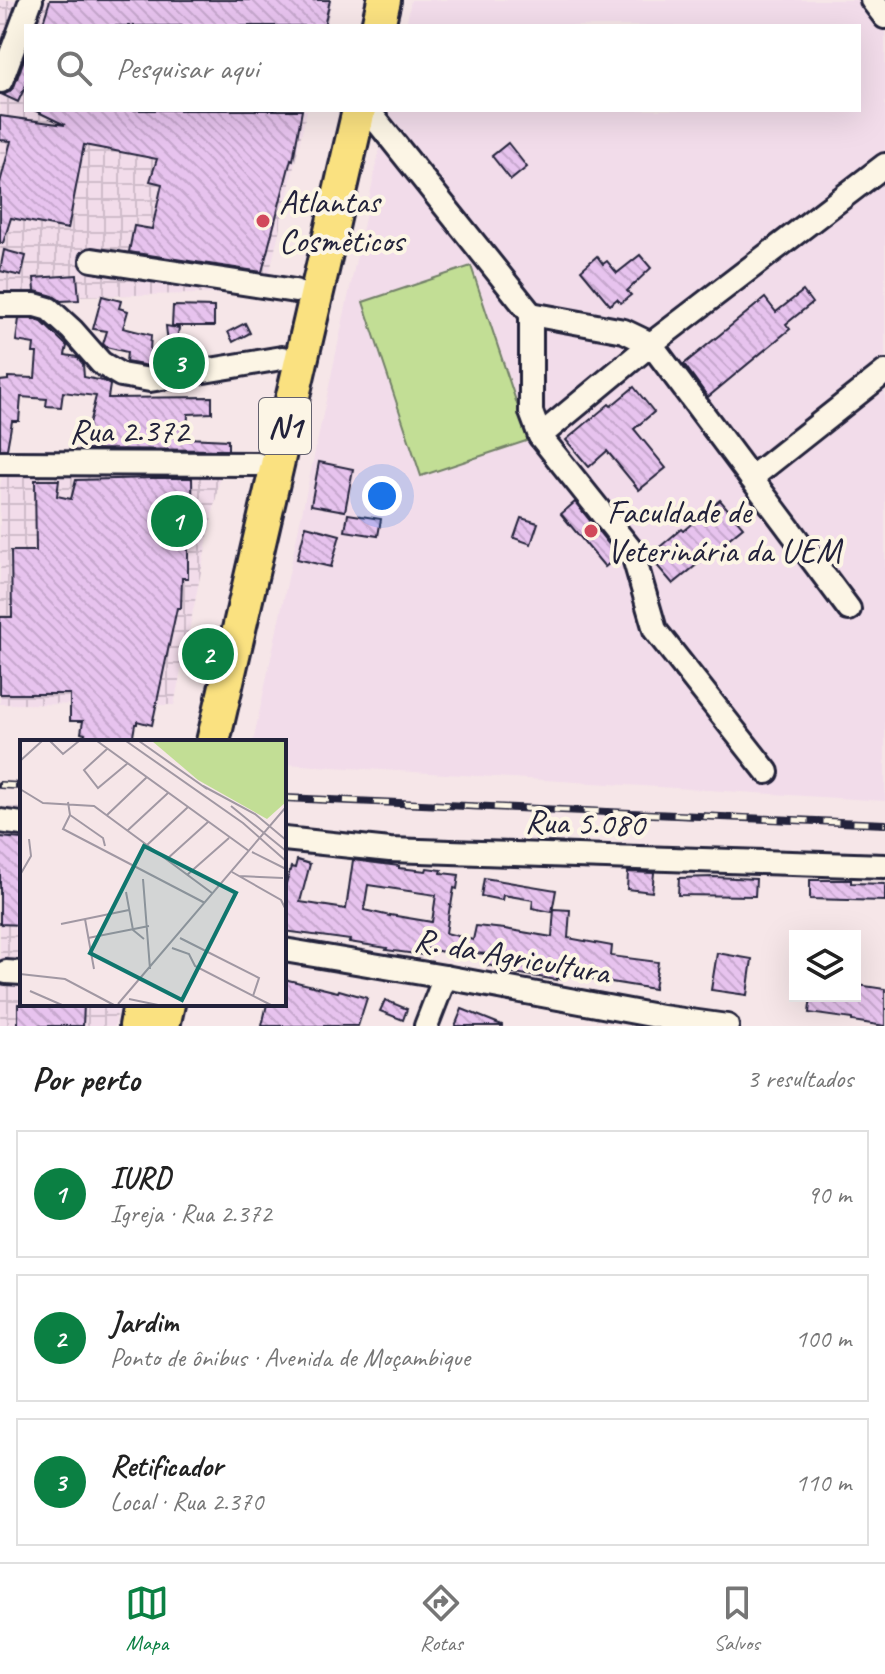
<!DOCTYPE html>
<html lang="pt">
<meta charset="utf-8">
<style>
body{margin:0;font-family:Caveat,sans-serif;background:#f6f6f6;color:#222}
.controls{position:absolute;right:24px;bottom:24px;display:grid;overflow:hidden;border-radius:0px;box-shadow:0 8px 32px #0002}
.controls button{width:72px;height:72px;display:grid;place-items:center;padding:0;border:0;border-bottom:2px solid #e0e0e0;background:#fff;color:#222;font:40px sans-serif}
.you{position:absolute;left:382px;top:496px;width:28px;height:28px;margin:-20px;border:6px solid #fff;border-radius:50%;background:#1a73e8;box-shadow:0 0 0 12px #1a73e833}
.badge{display:grid;place-items:center;width:52px;height:52px;border-radius:50%;background:#0b8043;color:#fff;font-size:26px;font-weight:700}
.pin{position:absolute;translate:-50% -50%;border:4px solid #fff;box-shadow:0 2px 8px #0006}
.list{margin:0;padding:0;list-style:none}
h2{display:flex;justify-content:space-between;align-items:center;height:104px;margin:0;padding:0 32px;font-size:34px}
h2 small{font-size:26px;font-weight:400;color:#767676}
.list li{display:grid;grid-template-columns:52px 1fr auto;gap:24px;align-items:center;box-sizing:border-box;height:128px;margin:0 16px 16px;padding:0 16px;border:2px solid #e0e0e0;border-radius:0px}
.list b{display:block;font-size:30px;white-space:nowrap}
.list p{margin:0;font-size:26px;white-space:nowrap;color:#767676}
.list em{font-size:26px;font-style:normal;color:#767676}
.icon{flex:none;width:44px;height:44px;fill:none;stroke:currentColor;stroke-width:2;stroke-linecap:round;stroke-linejoin:round}
.map{position:relative;flex:none;width:885px;height:1026px;overflow:hidden}
.search{position:absolute;background:#fff;box-shadow:0 8px 32px #0002;left:24px;right:24px;top:24px;height:88px;display:flex;align-items:center;gap:20px;box-sizing:border-box;padding:0 28px;border-radius:0px;color:#767676;font-size:30px}
.sheet{height:536px;background:#fff}
nav{display:flex;justify-content:space-around;align-items:center;box-sizing:border-box;height:112px;border-top:2px solid #e0e0e0;background:#fff;font-size:22px;color:#767676}
nav a{display:grid;justify-items:center;gap:4px}
nav .on{color:#0b8043}
.map>svg:first-child{display:block}
.built{fill:#f2dcea}
.industrial{fill:url(#industrial-grid)}
.green{fill:#c2de95;stroke:#728068;stroke-width:2}
.building{fill:url(#building-back-hatch);stroke:#22223b;stroke-width:2;fill-rule:evenodd}
.lines{fill:none;stroke-linecap:round;stroke-linejoin:round}
.minor-casing{stroke:#22223b;stroke-width:28}
.highway-casing{stroke:#22223b;stroke-width:38}
.minor{stroke:#fcf5e5;stroke-width:22}
.highway{stroke:#fae180;stroke-width:32}
.rail-casing{stroke:#22223b;stroke-width:8}
.rail{stroke:#fcf5e5;stroke-width:5;stroke-dasharray:15;stroke-linecap:butt}
.poi-dot{fill:#d1495b;stroke:#fcf5e5;stroke-width:3}
.labels{text-anchor:middle;stroke-width:8;stroke-linejoin:round;paint-order:stroke}
.shield{fill:#fcf5e5;stroke:#63616e;stroke-width:2}
.shield-label{font-size:32px;font-weight:bold;fill:#22223b}
.poi-label{font-size:34px;fill:#22223b;stroke:#fcf5e5;text-anchor:start}
.street-label{font-size:34px;fill:#22223b;stroke:#fcf5e5}
.inset-road{fill:none;stroke:#a198a3;stroke-width:2}
.view{fill:#0f766e;fill-opacity:0.15;stroke:#0f766e;stroke-width:4}
.inset-edge{fill:none;stroke:#22223b;stroke-width:4}
</style>
<div class="map">
<svg width="885" height="1026" viewBox="0 0 885 1026">
<defs>
<pattern id="industrial-grid" width="8" height="8" patternUnits="userSpaceOnUse" patternTransform="scale(2)"><rect width="8" height="8" fill="#f2dcea"/><path d="M0 4h8M4 0v8" fill="none" stroke="#cfbcca"/></pattern>
<pattern id="building-back-hatch" width="6" height="6" patternUnits="userSpaceOnUse" patternTransform="scale(2)"><rect width="6" height="6" fill="#e7c3ee"/><path d="M-1 5l2 2M0 0l6 6M5-1l2 2" fill="none" stroke="#c6a7cd"/></pattern>
</defs>
<rect width="100%" height="100%" fill="#f6e6e8"/>
<filter id="ink" filterUnits="userSpaceOnUse"><feTurbulence type="fractalNoise" baseFrequency=".0125" numOctaves="2"/><feDisplacementMap in="SourceGraphic" scale="16" xChannelSelector="R" yChannelSelector="G"/><feConvolveMatrix kernelMatrix="1 2 1 2 8 2 1 2 1" color-interpolation-filters="sRGB"/></filter>
<g filter="url(#ink)">
<!-- built -->
<path class="built" d="M 411,0 L 885,0 L 885,801 L 284,764 L 284,742 L 253,742 L 388,110 L 859,110 L 859,26 L 406,26 Z"/>
<!-- industrial -->
<g class="industrial">
<path d="M 0,0 L 332,0 L 326,26 L 26,26 L 26,110 L 307,110 L 265,293 L 0,297 Z"/>
<path d="M 5,462 L 223,463 L 174,705 L 0,704 L 0,487 Z"/>
<path d="M 0,807 L 22,808 L 22,1004 L 119,1004 L 115,1026 L 0,1026 Z"/>
</g>
<!-- green -->
<path class="green" d="M 471,266 L 529,440 L 421,476 L 363,302 Z"/>
<!-- building -->
<g class="building">
<path d="M 50,0 L 330,0 L 324,26 L 42,26 Z"/>
<path d="M 26,54 L 26,85 L 18,102 L 3,95 L 9,92 L 14,87 Z"/>
<path d="M 34,110 L 302,110 L 293,160 L 291,159 L 262,272 L 129,252 L 134,226 L 152,229 L 162,184 L 150,181 L 157,159 L 84,145 L 68,229 L 11,218 L 3,243 L 0,243 L 0,183 L 11,141 L 0,140 L 0,116 L 65,125 Z"/>
<path d="M 508,143 L 527,167 L 511,180 L 492,156 Z"/>
<path d="M 4,250 L 26,256 L 21,276 L 0,271 Z"/>
<path d="M 640,255 L 651,268 L 627,291 L 631,295 L 621,303 L 617,299 L 610,305 L 581,270 L 597,256 L 603,264 L 607,261 L 617,273 Z"/>
<path d="M 77,275 L 79,300 L 61,301 L 53,296 L 35,291 L 34,278 Z"/>
<path d="M 803,291 L 812,303 L 786,324 L 790,329 L 708,397 L 684,364 L 765,298 L 776,312 Z"/>
<path d="M 102,296 L 121,301 L 119,308 L 128,311 L 123,328 L 151,335 L 149,366 L 126,362 L 127,352 L 106,347 L 103,344 L 107,331 L 93,329 Z"/>
<path d="M 173,306 L 214,307 L 214,326 L 172,326 Z"/>
<path d="M 19,319 L 33,319 L 42,322 L 67,346 L 65,355 L 77,357 L 83,364 L 84,377 L 103,381 L 110,385 L 108,398 L 212,397 L 212,413 L 188,414 L 187,438 L 228,440 L 228,450 L 83,449 L 96,396 L 63,392 L 61,407 L 46,406 L 47,399 L 21,397 L 19,421 L 12,421 L 7,449 L 0,449 L 0,381 L 8,380 L 8,377 L 35,378 L 37,353 L 33,353 L 34,344 L 16,341 Z"/>
<path d="M 245,323 L 250,333 L 233,342 L 228,332 Z"/>
<path d="M 166,326 L 179,328 L 174,357 L 187,356 L 188,360 L 170,362 Z"/>
<path d="M 634,387 L 654,412 L 634,429 L 666,468 L 639,490 L 607,451 L 589,467 L 566,440 L 609,404 L 611,406 Z"/>
<path d="M 319,462 L 353,469 L 345,511 L 311,505 Z"/>
<path d="M 154,478 L 192,478 L 193,538 L 188,538 L 188,578 L 182,578 L 181,608 L 177,608 L 152,725 L 137,721 L 137,724 L 135,724 L 132,742 L 84,742 L 85,734 L 81,733 L 83,721 L 70,721 L 70,694 L 0,694 L 0,617 L 12,617 L 11,551 L 36,551 L 35,480 L 59,480 L 57,496 L 71,499 L 76,480 Z"/>
<path d="M 720,500 L 743,527 L 673,584 L 649,556 L 681,529 L 683,531 Z"/>
<path d="M 575,502 L 618,556 L 605,567 L 561,514 Z"/>
<path d="M 348,514 L 381,519 L 378,536 L 345,531 Z"/>
<path d="M 521,518 L 538,523 L 531,544 L 514,538 Z"/>
<path d="M 306,526 L 340,535 L 331,567 L 297,559 Z"/>
<path d="M 0,837 L 22,839 L 22,925 L 0,924 Z"/>
<path d="M 297,860 L 310,864 L 300,902 L 346,909 L 353,860 L 399,866 L 399,868 L 426,871 L 427,868 L 442,870 L 441,873 L 459,875 L 457,889 L 454,888 L 451,906 L 450,905 L 446,933 L 473,940 L 476,926 L 505,929 L 552,937 L 554,909 L 570,910 L 568,938 L 612,946 L 611,956 L 658,962 L 654,989 L 562,974 L 561,979 L 557,978 L 557,980 L 509,972 L 510,969 L 486,965 L 488,954 L 459,952 L 458,955 L 424,948 L 423,955 L 386,950 L 387,948 L 349,942 L 350,940 L 284,931 L 284,890 L 291,867 L 295,868 ZM 368,885 L 436,895 L 432,922 L 390,915 L 390,916 L 364,910 Z"/>
<path d="M 628,872 L 654,873 L 652,892 L 627,889 Z"/>
<path d="M 714,877 L 756,879 L 755,896 L 678,895 L 679,878 Z"/>
<path d="M 484,878 L 556,890 L 552,912 L 532,908 L 533,900 L 503,895 L 502,900 L 481,896 Z"/>
<path d="M 810,880 L 851,880 L 851,883 L 885,884 L 885,901 L 810,899 Z"/>
<path d="M 717,953 L 752,959 L 747,995 L 711,990 Z"/>
<path d="M 284,979 L 338,992 L 339,990 L 367,998 L 358,1026 L 262,1026 L 267,1004 L 284,1004 Z"/>
<path d="M 858,985 L 885,989 L 885,1026 L 852,1021 L 852,1019 L 809,1013 L 811,996 L 855,1001 Z"/>
<path d="M 385,1000 L 407,1009 L 403,1020 L 380,1011 Z"/>
<path d="M 18,1004 L 84,1004 L 83,1026 L 18,1026 Z"/>
<path d="M 462,1009 L 502,1025 L 502,1026 L 455,1026 Z"/>
</g>
<g class="lines">
<defs>
<g id="minor">
<path d="M 872,0 L 885,17"/>
<path d="M 1,81 L 31,0"/>
<path d="M 368,110 L 531,314 L 531,412 L 540,436 L 632,551 L 655,630 L 767,772"/>
<path d="M 92,260 L 295,291"/>
<path d="M 0,305 L 35,305 L 49,309 L 72,330 L 101,363 L 121,375 L 150,380 L 282,358"/>
<path d="M 531,314 L 624,331 L 651,344 L 849,609"/>
<path d="M 540,436 L 651,344 L 885,165"/>
<path d="M 0,463 L 257,464"/>
<path d="M 751,478 L 885,372"/>
<path d="M 0,821 L 22,824"/>
<path d="M 284,839 L 390,850 L 885,866"/>
<path d="M 284,950 L 445,977 L 662,1017 L 727,1026"/>
<path d="M 6,972 L 22,973"/>
<path d="M 426,1026 L 445,977"/>
</g>
<g id="highway">
<path d="M 378,26 L 384,0"/>
<path d="M 213,742 L 359,110"/>
<path d="M 136,1026 L 140,1004"/>
<path d="M 163,1026 L 168,1004"/>
</g>
</defs>
<!-- minor casing -->
<use href="#minor" class="minor-casing"/>
<!-- highway casing -->
<use href="#highway" class="highway-casing"/>
<!-- minor -->
<use href="#minor" class="minor"/>
<!-- highway -->
<use href="#highway" class="highway"/>
<defs>
<g id="rail">
<path d="M 0,785 L 22,786"/>
<path d="M 284,798 L 885,824"/>
</g>
</defs>
<!-- rail casing -->
<use href="#rail" class="rail-casing"/>
<!-- rail -->
<use href="#rail" class="rail"/>
</g>
</g>
<!-- markers -->
<g class="poi-dot">
<circle cx="263" cy="221" r="8"/>
<circle cx="591" cy="531" r="8"/>
</g>
<g class="labels">
<!-- shield labels -->
<rect class="shield" x="259" y="398" width="52" height="56" rx="6"/>
<g class="shield-label">
<text x="285" y="437">N1</text>
</g>
<!-- poi labels -->
<g class="poi-label">
<text x="279" y="213">Atlantas<tspan x="279" dy="39">Cosmèticos</tspan></text>
<text x="607" y="523">Faculdade de<tspan x="607" dy="39">Veterinária da UEM</tspan></text>
</g>
<!-- street labels -->
<g class="street-label">
<text x="129" y="442">Rua 2.372</text>
<text transform="translate(585 822) rotate(2)" y="12">Rua 5.080</text>
<text transform="translate(512 955) rotate(10)" y="12">R. da Agricultura</text>
</g>
</g>
<!-- overview -->
<g transform="translate(20 740)">
<rect width="266" height="266" fill="#f6e6e8"/>
<path d="M 132,1 L 266,1 L 266,62 L 247,79 L 178,40 Z" fill="#c2de95"/>
<path class="inset-road" d="M 30,1 L 43,14 L 59,1M 77,1 L 229,111M 106,1 L 223,83 L 266,121M 119,1 L 187,49M 87,9 L 64,30 L 78,48 L 108,23M 0,21 L 22,1M 183,46 L 235,74 L 266,100M 0,49 L 23,63 L 74,66 L 192,153M 48,62 L 50,75 L 83,98 L 85,106M 211,66 L 266,111M 50,75 L 43,89 L 185,163M 87,75 L 127,37M 107,91 L 148,53M 127,105 L 168,67M 232,112 L 266,129M 147,119 L 188,82M 212,132 L 261,160 L 266,170M 0,135 L 11,116 L 9,99M 167,135 L 209,98M 219,136 L 263,138M 123,139 L 130,229M 106,152 L 113,190 L 124,199M 65,179 L 74,229M 41,184 L 109,170M 68,198 L 129,186M 160,198 L 239,238 L 233,256M 152,208 L 169,214 L 175,226 L 251,265M 0,234 L 45,239 L 94,265M 10,251 L 42,265M 109,259 L 138,265M 98,264 L 266,67"/>
<path class="view" d="M 124,106 L 216,153 L 162,260 L 70,213 Z"/>
<rect width="266" height="266" class="inset-edge"/>
</g>
</svg>
<div class="controls">
<button><svg class="icon" aria-label="layers" viewBox="0 0 24 24"><path d="M12 4l9 5-9 5-9-5zM3 14l9 5 9-5"/></svg></button>
</div>
<div class="you"></div>
<div class="pin badge" style="left:177px;top:521px">1</div>
<div class="pin badge" style="left:208px;top:654px">2</div>
<div class="pin badge" style="left:179px;top:363px">3</div>
<div class="search"><svg class="icon" aria-label="search" viewBox="0 0 24 24"><circle cx="10" cy="10" r="6"/><path d="M15 15l6 6"/></svg>Pesquisar aqui</div>
</div>
<section class="sheet">
<h2>Por perto<small>3 resultados</small></h2>
<ul class="list">
<li><span class="badge">1</span><div><b>IURD</b><p>Igreja · Rua 2.372</p></div><em>90 m</em></li>
<li><span class="badge">2</span><div><b>Jardim</b><p>Ponto de ônibus · Avenida de Moçambique</p></div><em>100 m</em></li>
<li><span class="badge">3</span><div><b>Retificador</b><p>Local · Rua 2.370</p></div><em>110 m</em></li>
</ul>
</section>
<nav>
<a class="on"><svg class="icon" aria-label="map" viewBox="0 0 24 24"><path d="M3 6l6-2 6 2 6-2v14l-6 2-6-2-6 2zM9 4v14M15 6v14"/></svg>Mapa</a>
<a><svg class="icon" aria-label="directions" viewBox="0 0 24 24"><path d="M12 3l9 9-9 9-9-9zM9 14v-3h6M13 9l2 2-2 2"/></svg>Rotas</a>
<a><svg class="icon" aria-label="saved" viewBox="0 0 24 24"><path d="M7 4h10v16l-5-4-5 4z"/></svg>Salvos</a>
</nav>
